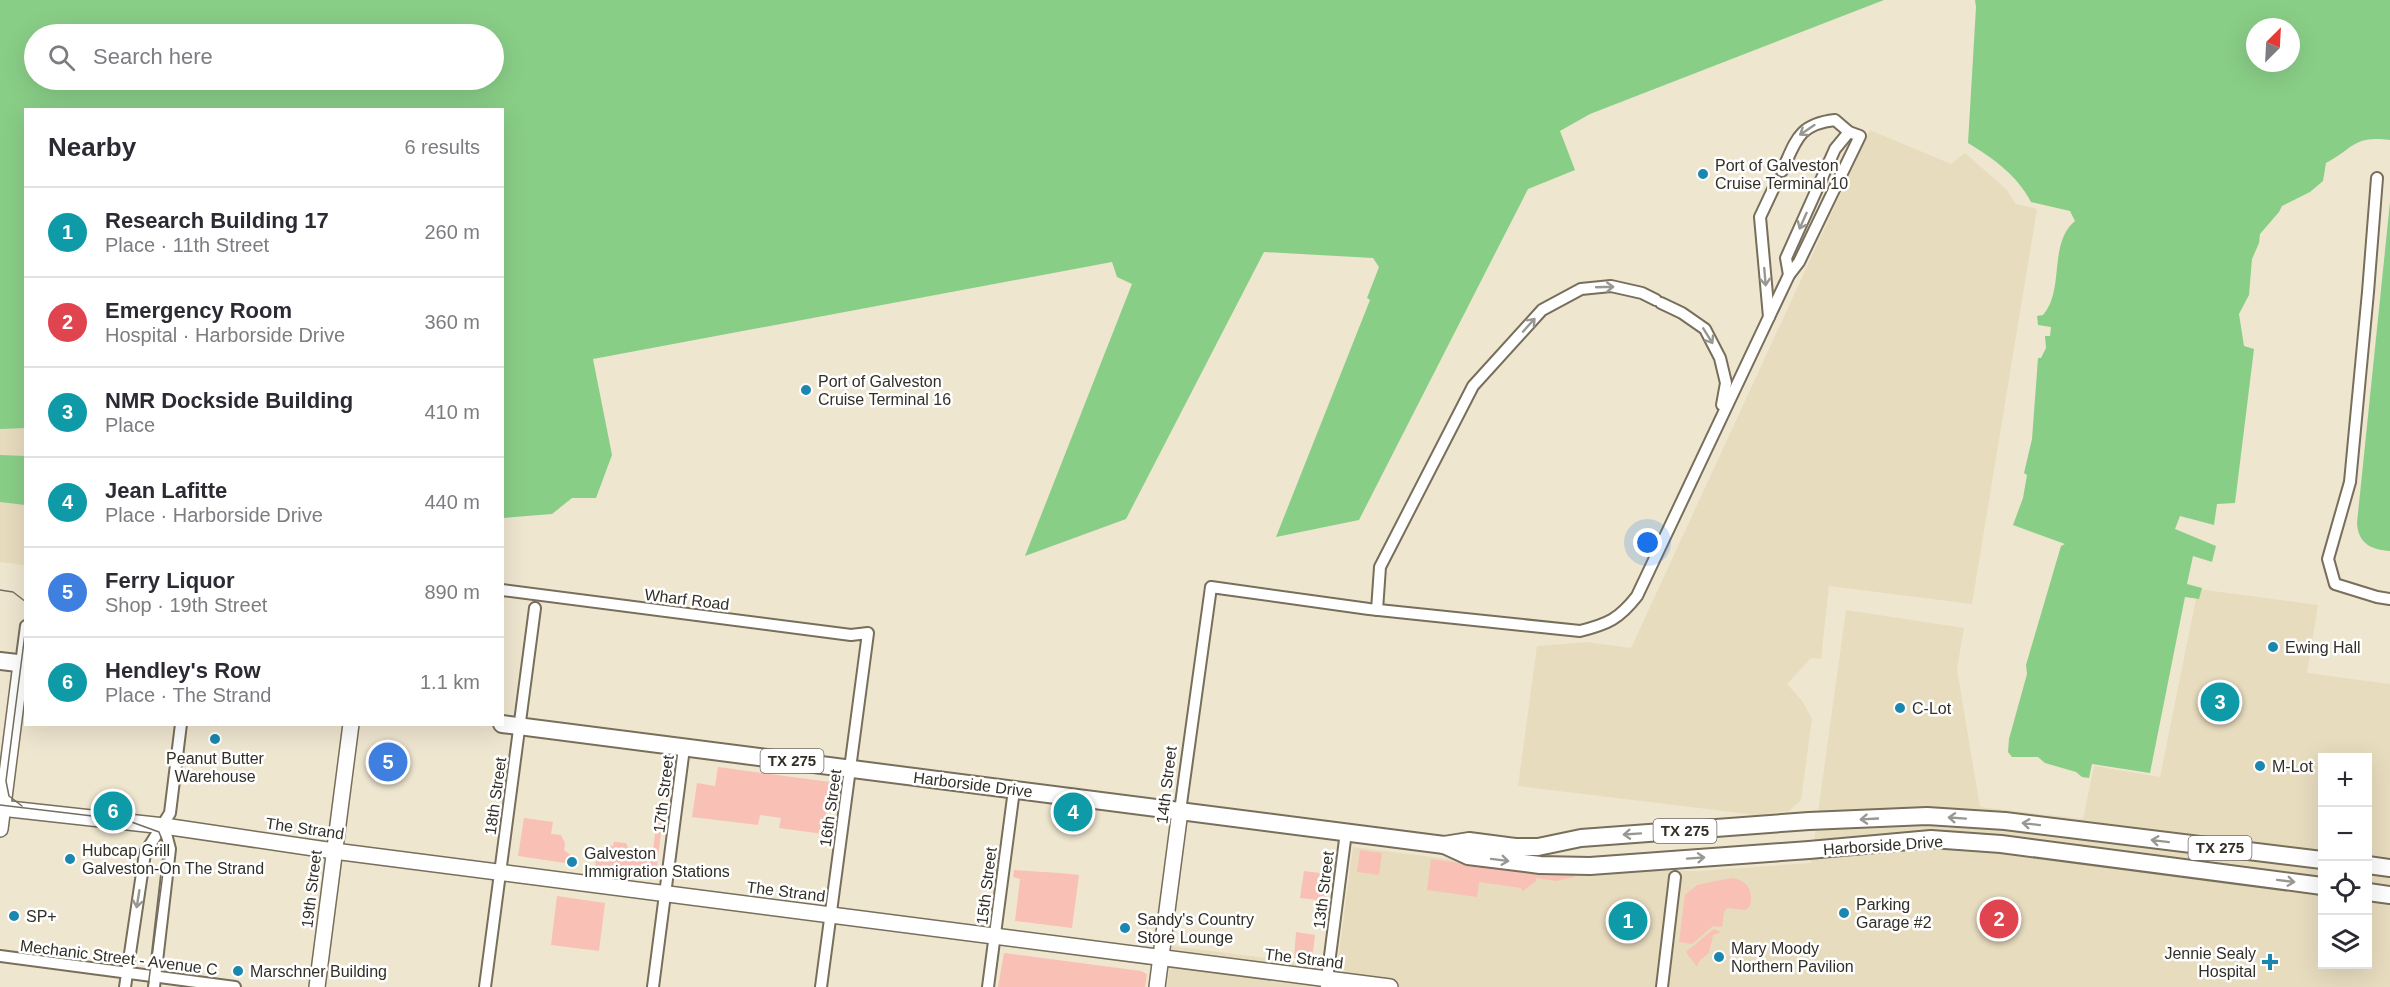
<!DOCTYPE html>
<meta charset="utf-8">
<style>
body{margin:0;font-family:Arial,sans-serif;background:#f2f2f3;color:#2b2b33}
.controls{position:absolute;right:18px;bottom:18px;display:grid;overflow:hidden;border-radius:0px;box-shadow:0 6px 24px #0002}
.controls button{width:54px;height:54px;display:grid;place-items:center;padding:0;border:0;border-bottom:2px solid #e1e1e2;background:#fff;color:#2b2b33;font:30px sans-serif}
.compass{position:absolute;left:2246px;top:18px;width:54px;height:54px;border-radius:50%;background:#fff;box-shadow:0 6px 24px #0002;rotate:24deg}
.you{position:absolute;left:1648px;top:543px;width:21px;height:21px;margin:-15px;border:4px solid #fff;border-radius:50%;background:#1a73e8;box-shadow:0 0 0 9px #1a73e833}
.badge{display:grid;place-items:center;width:39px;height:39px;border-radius:50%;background:#1b87ae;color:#fff;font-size:20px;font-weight:700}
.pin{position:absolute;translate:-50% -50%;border:3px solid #fff;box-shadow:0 2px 6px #0006}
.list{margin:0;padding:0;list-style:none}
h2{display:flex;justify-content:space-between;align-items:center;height:78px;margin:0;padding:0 24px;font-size:26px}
h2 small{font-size:20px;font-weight:400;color:#7c7c81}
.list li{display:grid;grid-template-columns:39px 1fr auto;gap:18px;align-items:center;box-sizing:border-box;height:90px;padding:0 24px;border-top:2px solid #e1e1e2}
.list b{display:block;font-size:22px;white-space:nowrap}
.list p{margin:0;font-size:20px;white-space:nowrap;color:#7c7c81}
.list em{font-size:20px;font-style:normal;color:#7c7c81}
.icon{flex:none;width:33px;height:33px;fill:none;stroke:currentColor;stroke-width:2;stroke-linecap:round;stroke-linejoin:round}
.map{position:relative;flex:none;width:2390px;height:987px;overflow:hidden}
.search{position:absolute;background:#fff;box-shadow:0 6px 24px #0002;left:24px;top:24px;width:480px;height:66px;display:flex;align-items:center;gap:15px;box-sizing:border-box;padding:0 21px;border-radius:33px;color:#7c7c81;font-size:22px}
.panel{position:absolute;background:#fff;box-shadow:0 6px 24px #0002;left:24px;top:108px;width:480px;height:618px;border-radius:0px}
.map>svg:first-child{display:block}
.built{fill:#e8dcbf;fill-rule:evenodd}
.green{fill:#f9c0b5}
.water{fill:#89ce87;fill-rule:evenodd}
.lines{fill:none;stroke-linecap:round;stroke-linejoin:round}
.street-casing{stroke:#776e5b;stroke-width:14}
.secondary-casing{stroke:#776e5b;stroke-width:18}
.primary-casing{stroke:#776e5b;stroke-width:20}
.street{stroke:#fff;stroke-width:10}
.secondary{stroke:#fff;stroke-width:15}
.primary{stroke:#fff;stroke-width:16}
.tram{stroke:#746e61;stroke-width:1.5}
.oneway{stroke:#989792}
.poi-dot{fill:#1b87ae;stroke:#fff;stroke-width:2}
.labels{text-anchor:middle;stroke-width:5;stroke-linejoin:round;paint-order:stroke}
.shield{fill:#fff;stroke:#706d67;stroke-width:1.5}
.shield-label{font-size:15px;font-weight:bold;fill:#322f26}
.poi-label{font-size:16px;fill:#322f26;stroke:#fff;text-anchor:start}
.street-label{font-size:16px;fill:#322f26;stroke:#fff}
</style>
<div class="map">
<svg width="2390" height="987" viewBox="0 0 2390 987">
<rect width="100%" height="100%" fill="#efe6d0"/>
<!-- built -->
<g class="built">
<path d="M 1870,130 L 1951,164 L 1965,153 L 2006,189 L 2016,204 L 2037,209 L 1972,604 L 1829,586 L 1821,659 L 1811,658 L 1787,684 L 1803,702 L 1812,719 L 1801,800 L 1789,811 L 1756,815 L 1518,786 L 1537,646 L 1586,642 L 1631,648 Z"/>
<path d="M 0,384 L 25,387 L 25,565 L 0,562 Z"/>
<path d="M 2198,589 L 2318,605 L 2307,673 L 2390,684 L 2390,987 L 1167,987 L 1172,946 L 1337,967 L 1353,847 L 1544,871 L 1697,871 L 1811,863 L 1846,610 L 1964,628 L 1957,669 L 1980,807 L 2083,819 L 2094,766 L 2160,777 ZM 2322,758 L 2368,758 L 2368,964 L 2322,964 Z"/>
</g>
<!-- green -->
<g class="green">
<path d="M 718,767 L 830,782 L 823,834 L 779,828 L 781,818 L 760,815 L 758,825 L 692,817 L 697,783 L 715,786 Z"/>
<path d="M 659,804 L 664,807 L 656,875 L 595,866 L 598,851 L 607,852 L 608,845 L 613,846 L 614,842 L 626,843 L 628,847 L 653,850 Z"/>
<path d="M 524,818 L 553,822 L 551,834 L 561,835 L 565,843 L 564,850 L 573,857 L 572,864 L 518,856 Z"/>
<path d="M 1360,850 L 1382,853 L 1379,875 L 1357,872 Z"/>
<path d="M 1431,859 L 1543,874 L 1575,875 L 1574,877 L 1556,881 L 1536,878 L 1536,881 L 1523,891 L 1521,888 L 1479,882 L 1477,897 L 1427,890 Z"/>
<path d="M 1014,870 C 1036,872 1057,872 1079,875 L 1072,928 L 1015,921 L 1020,879 L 1013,877 Z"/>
<path d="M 1304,871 L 1328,874 L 1325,901 L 1300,898 Z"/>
<path d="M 1731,878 C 1747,880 1754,890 1750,906 L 1746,910 L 1727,908 L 1724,912 L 1722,927 L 1713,926 L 1692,944 L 1679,942 L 1685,895 L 1697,885 Z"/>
<path d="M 557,896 L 605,903 L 599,951 L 551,945 Z"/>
<path d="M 1714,929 L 1721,932 L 1713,935 L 1709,953 L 1699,961 L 1697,967 L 1686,952 Z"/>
<path d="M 1296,932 L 1315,935 L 1312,960 L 1294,958 Z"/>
<path d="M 1004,953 L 1141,971 L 1147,974 L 1145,987 L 998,987 Z"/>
</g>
<!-- water -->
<g class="water">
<path d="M 0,0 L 1884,0 L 1590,114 L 1560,131 L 1575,170 L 1528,189 L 1359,520 L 1276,537 L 1370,300 L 1367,298 L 1379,267 L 1373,258 L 1264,252 L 1126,519 L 1025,556 L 1132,284 L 1117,277 L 1112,262 L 593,359 L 612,455 L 596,498 L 572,498 L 552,514 L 503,518 L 502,110 L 26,110 L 25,428 L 0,429 ZM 494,34 L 494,80 L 34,80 L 34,34 Z"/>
<path d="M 1975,0 L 2390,0 L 2390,140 C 2353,135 2353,149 2326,163 L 2323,181 L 2310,192 L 2282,206 L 2279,212 L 2260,234 L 2259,243 L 2252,259 L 2249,295 L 2239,314 L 2244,346 L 2254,349 L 2235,503 L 2217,504 L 2214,525 L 2180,516 L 2175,529 L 2216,546 L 2212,562 L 2193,556 L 2187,584 L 2202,588 L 2199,599 L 2185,597 L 2150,773 L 2092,764 L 2089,778 L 2082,777 L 2076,772 L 2045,763 L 2038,757 L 2012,757 L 2008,752 L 2009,739 L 2027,674 L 2026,665 L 2061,546 L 2065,544 L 2013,525 L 2023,498 L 2027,475 L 2024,473 L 2032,439 L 2038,358 L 2041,358 L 2046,348 L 2045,336 L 2050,336 L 2051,327 L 2038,325 L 2037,316 L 2043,315 C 2065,290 2048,243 2075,221 L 2070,211 L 2031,202 C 2017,175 1994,159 1968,143 L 1976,7 ZM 2255,27 L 2291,27 L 2291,63 L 2255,63 Z"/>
<path d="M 2390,202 L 2390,551 C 2371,550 2358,543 2357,523 Z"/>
<path d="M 0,455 L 25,456 L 25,505 L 0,502 Z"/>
</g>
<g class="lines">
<defs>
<g id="street">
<path d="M 2377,178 L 2368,292 L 2350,482 L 2328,559 L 2335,584 L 2377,597 L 2390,599"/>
<path d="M 1789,275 L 1786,258 L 1835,149 L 1849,132"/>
<path d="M 1661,303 L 1682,313 L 1705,329 L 1720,358 L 1726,383 L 1722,405"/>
<path d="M 1769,317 L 1760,217 L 1777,181"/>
<path d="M 502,590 L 851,635 L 868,633 L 821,987"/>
<path d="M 1377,610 L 1380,567 L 1473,386 L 1542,310 L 1581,289 L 1611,286 L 1642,293 L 1656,300"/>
<path d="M 21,664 L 26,626"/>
<path d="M 1180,811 L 1211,587 L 1369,609 L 1580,631 C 1608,624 1619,619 1637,596 L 1769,317 L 1789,275 L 1799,262 L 1860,136 L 1849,132 L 1835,120 C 1798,124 1796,141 1782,171"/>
<path d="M 0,956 L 235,987"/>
<path d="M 125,987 L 145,853 L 170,813 L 181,724"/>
<path d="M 154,987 L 170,849 L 164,826"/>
<path d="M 485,987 L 535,608"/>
<path d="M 653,987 L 684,748"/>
<path d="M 988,987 L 1014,790"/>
<path d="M 1326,987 L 1346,832"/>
<path d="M 1662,987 L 1675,877"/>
</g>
<g id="secondary">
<path d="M 0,808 L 164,826 L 334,851 L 1390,987"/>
<path d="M 0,829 L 21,664"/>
<path d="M 317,987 L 351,724"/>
<path d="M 1157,987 L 1180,811"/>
</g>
<g id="primary">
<path d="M 0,661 L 26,664"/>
<path d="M 502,724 L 1444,845 L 1469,841 L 1515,847 L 1538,847 L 1581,838 L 1809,821 L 1927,816 L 2005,821 L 2322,860"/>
<path d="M 1444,845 L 1468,856 L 1540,865 L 1590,866 L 1809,850 L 1931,839 L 2001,844 L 2322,886"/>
<path d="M 2368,865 L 2390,868"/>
<path d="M 2368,892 L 2390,895"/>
</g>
</defs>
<!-- street casing -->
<use href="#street" class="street-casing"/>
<!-- secondary casing -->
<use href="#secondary" class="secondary-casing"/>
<!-- primary casing -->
<use href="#primary" class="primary-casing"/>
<!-- street -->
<use href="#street" class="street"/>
<!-- secondary -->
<use href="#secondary" class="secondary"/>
<!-- primary -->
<use href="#primary" class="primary"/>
<!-- tram -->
<g class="tram">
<path d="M 0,590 L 13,592 L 26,602"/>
<path d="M 0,805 L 126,820 L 159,832 L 166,850 L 148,987"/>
<path d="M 22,806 L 9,796 L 6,781 L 26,626"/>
</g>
</g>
<!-- one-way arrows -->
<defs><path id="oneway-shaft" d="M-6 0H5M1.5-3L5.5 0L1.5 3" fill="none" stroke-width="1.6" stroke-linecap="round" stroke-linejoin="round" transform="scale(1.5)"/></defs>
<g class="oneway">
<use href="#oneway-shaft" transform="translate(1807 130) rotate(146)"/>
<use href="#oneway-shaft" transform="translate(1803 221) rotate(114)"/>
<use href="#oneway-shaft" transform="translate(1765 277) rotate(85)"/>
<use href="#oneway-shaft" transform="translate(1605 287) rotate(-2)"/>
<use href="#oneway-shaft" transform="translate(1529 325) rotate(-48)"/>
<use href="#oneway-shaft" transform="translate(1708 336) rotate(58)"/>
<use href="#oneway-shaft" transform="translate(1957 818) rotate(-176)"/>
<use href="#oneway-shaft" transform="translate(1869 819) rotate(177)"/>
<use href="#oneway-shaft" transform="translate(2031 824) rotate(-173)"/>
<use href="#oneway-shaft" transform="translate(1632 834) rotate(176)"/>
<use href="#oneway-shaft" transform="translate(2160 841) rotate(-173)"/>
<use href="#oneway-shaft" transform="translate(1696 858) rotate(-4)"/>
<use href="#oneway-shaft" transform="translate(1500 860) rotate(7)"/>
<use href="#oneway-shaft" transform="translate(2286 881) rotate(7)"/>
<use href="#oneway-shaft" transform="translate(138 899) rotate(99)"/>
</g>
<!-- markers -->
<g class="poi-dot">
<circle cx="1703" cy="174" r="6"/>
<circle cx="806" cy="390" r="6"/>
<circle cx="2273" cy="647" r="6"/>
<circle cx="1900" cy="708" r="6"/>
<circle cx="215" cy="739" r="6"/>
<circle cx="2260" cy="766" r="6"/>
<circle cx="70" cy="859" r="6"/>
<circle cx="572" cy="862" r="6"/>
<circle cx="1844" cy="913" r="6"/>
<circle cx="14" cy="916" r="6"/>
<circle cx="1125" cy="928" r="6"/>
<circle cx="1719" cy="957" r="6"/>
<path d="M2267 953h6v6h6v6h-6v6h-6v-6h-6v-6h6z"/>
<circle cx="238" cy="971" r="6"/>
</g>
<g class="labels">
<!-- shield labels -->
<g class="shield">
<rect x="760.5" y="749" width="63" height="24" rx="4.5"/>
<rect x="1653.5" y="819" width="63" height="24" rx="4.5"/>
<rect x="2188.5" y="836" width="63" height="24" rx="4.5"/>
</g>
<g class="shield-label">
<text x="792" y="766">TX 275</text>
<text x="1685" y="836">TX 275</text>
<text x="2220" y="853">TX 275</text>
</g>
<!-- poi labels -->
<g class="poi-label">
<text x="1715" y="171">Port of Galveston<tspan x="1715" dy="18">Cruise Terminal 10</tspan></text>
<text x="818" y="387">Port of Galveston<tspan x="818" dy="18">Cruise Terminal 16</tspan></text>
<text x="2285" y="653">Ewing Hall</text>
<text x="1912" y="714">C-Lot</text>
<text x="215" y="764" text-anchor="middle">Peanut Butter<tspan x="215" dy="18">Warehouse</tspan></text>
<text x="2272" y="772">M-Lot</text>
<text x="82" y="856">Hubcap Grill<tspan x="82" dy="18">Galveston-On The Strand</tspan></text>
<text x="584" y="859">Galveston<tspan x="584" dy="18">Immigration Stations</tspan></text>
<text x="1856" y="910">Parking<tspan x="1856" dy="18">Garage #2</tspan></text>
<text x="26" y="922">SP+</text>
<text x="1137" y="925">Sandy's Country<tspan x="1137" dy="18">Store Lounge</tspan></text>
<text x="1731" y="954">Mary Moody<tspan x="1731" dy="18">Northern Pavilion</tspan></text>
<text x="2256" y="959" text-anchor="end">Jennie Sealy<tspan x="2256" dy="18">Hospital</tspan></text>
<text x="250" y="977">Marschner Building</text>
</g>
<!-- street labels -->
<g class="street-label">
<text transform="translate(687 599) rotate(7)" y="6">Wharf Road</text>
<text transform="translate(973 784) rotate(7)" y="6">Harborside Drive</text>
<text transform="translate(1166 785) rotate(-83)" y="6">14th Street</text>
<text transform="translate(663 794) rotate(-83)" y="6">17th Street</text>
<text transform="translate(495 796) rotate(-82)" y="6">18th Street</text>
<text transform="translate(830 808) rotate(-82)" y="6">16th Street</text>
<text transform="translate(305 828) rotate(8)" y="6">The Strand</text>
<text transform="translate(1883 845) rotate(-4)" y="6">Harborside Drive</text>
<text transform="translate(986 886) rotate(-83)" y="6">15th Street</text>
<text transform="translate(311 889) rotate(-83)" y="6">19th Street</text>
<text transform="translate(1323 890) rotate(-83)" y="6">13th Street</text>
<text transform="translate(786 891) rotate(7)" y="6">The Strand</text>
<text transform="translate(119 957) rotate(7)" y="6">Mechanic Street - Avenue C</text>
<text transform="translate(1304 958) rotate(7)" y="6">The Strand</text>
</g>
</g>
</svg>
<div class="controls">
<button>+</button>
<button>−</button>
<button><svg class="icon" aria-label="locate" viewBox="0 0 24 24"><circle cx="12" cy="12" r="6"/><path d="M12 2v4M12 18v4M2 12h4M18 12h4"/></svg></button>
<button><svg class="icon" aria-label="layers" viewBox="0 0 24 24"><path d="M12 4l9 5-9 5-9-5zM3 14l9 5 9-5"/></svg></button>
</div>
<svg class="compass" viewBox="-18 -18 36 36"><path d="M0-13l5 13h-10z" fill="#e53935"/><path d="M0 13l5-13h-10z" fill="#7c7c81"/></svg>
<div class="you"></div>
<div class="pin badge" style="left:1628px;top:921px;background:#0f9aa8">1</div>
<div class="pin badge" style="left:1999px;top:919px;background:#e0444e">2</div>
<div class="pin badge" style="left:2220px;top:702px;background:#0f9aa8">3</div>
<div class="pin badge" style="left:1073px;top:812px;background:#0f9aa8">4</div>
<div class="pin badge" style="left:388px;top:762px;background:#3f7fe0">5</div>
<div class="pin badge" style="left:113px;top:811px;background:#0f9aa8">6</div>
<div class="search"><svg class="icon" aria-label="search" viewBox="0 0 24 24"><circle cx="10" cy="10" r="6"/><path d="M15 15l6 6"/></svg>Search here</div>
<section class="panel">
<h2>Nearby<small>6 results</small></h2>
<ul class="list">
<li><span class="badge" style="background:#0f9aa8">1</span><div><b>Research Building 17</b><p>Place · 11th Street</p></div><em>260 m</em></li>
<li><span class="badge" style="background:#e0444e">2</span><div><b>Emergency Room</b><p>Hospital · Harborside Drive</p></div><em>360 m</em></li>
<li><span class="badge" style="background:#0f9aa8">3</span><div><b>NMR Dockside Building</b><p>Place</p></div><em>410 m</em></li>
<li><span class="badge" style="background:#0f9aa8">4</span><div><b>Jean Lafitte</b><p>Place · Harborside Drive</p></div><em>440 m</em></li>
<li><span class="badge" style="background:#3f7fe0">5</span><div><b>Ferry Liquor</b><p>Shop · 19th Street</p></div><em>890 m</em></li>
<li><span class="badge" style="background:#0f9aa8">6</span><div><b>Hendley's Row</b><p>Place · The Strand</p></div><em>1.1 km</em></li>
</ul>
</section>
</div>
